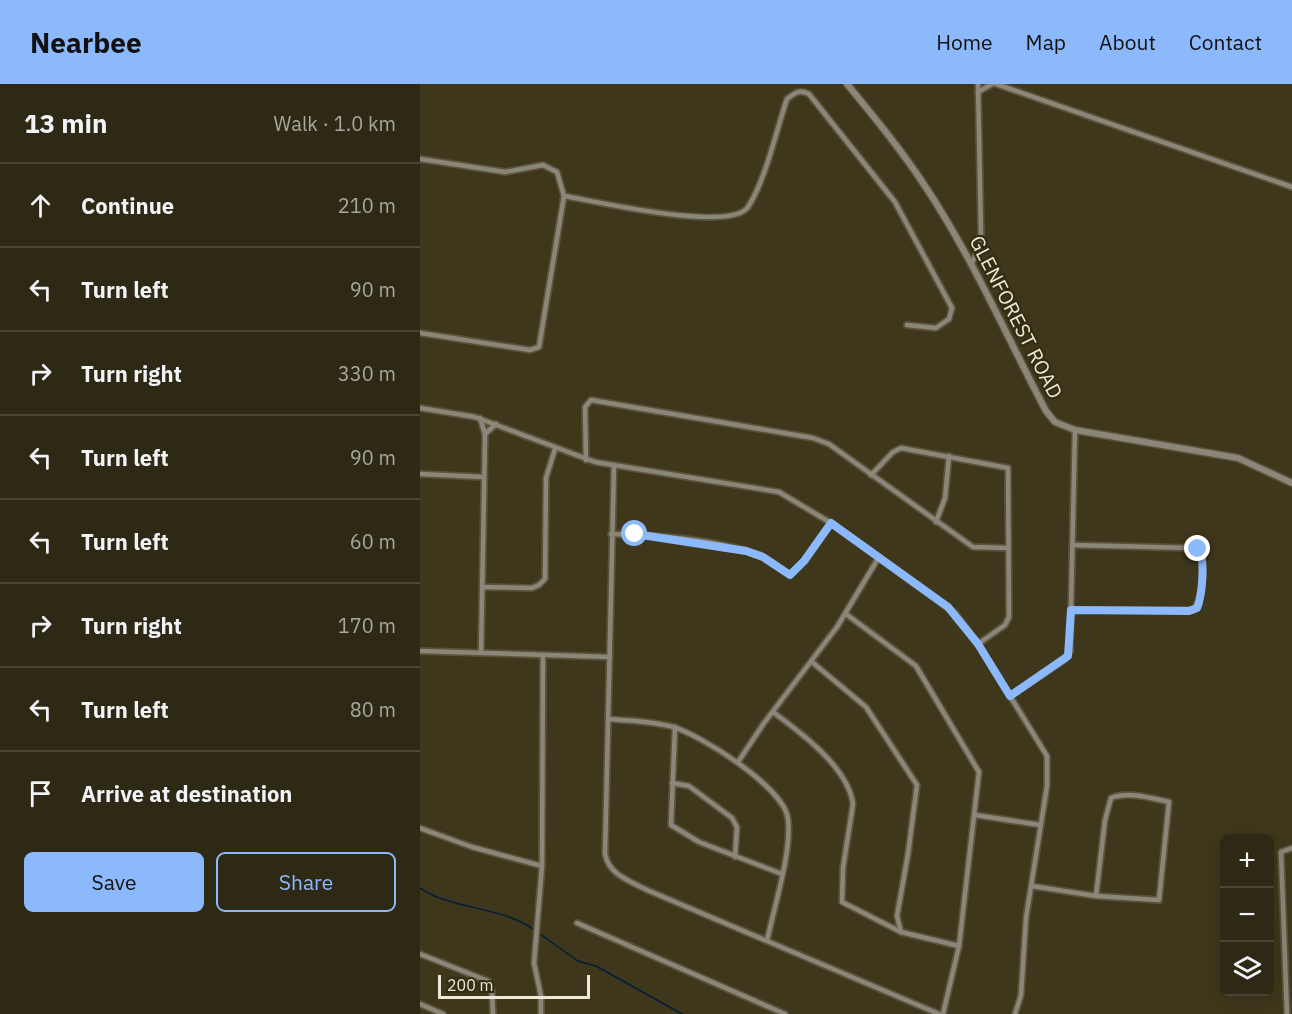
<!DOCTYPE html>
<meta charset="utf-8">
<style>
body{margin:0;font-family:"IBM Plex Sans",sans-serif;background:#36311d;color:#f1f3f6}
.controls{position:absolute;right:18px;bottom:18px;display:grid;overflow:hidden;border-radius:9px;box-shadow:0 6px 24px #0002}
.controls button{width:54px;height:54px;display:grid;place-items:center;padding:0;border:0;border-bottom:2px solid #494534;background:#2e2914;color:#f1f3f6;font:30px sans-serif}
.scale{position:absolute;left:18px;bottom:15px;width:152px;box-sizing:border-box;padding-left:6px;border:3px solid #ede9d9;border-top:0;font-size:16px;line-height:21px;white-space:nowrap;color:#ede9d9;-webkit-text-stroke:4px #342d10;paint-order:stroke}
.stop{position:absolute;width:18px;height:18px;margin:-14px;border:4px solid #8cb9fc;border-radius:50%;background:#fff}
.stop.end{background:#8cb9fc;border-color:#fff;box-shadow:0 2px 6px #0008}
.list{margin:0;padding:0;list-style:none}
h2{display:flex;justify-content:space-between;align-items:center;height:78px;margin:0;padding:0 24px;font-size:26px}
h2 small{font-size:20px;font-weight:400;color:#a7a6a0}
.list li{display:grid;grid-template-columns:39px 1fr auto;gap:18px;align-items:center;box-sizing:border-box;height:84px;padding:0 24px;border-top:2px solid #494534}
.list b{display:block;font-size:22px;white-space:nowrap}
.list em{font-size:20px;font-style:normal;color:#a7a6a0}
.actions{display:flex;gap:12px;padding:18px 24px}
.actions a{flex:1;padding:14px 0;border:2px solid #8cb9fc;border-radius:9px;text-align:center;font-size:21px;color:#8cb9fc}
.actions .main{background:#8cb9fc;color:#111}
.icon{flex:none;width:33px;height:33px;fill:none;stroke:currentColor;stroke-width:2;stroke-linecap:round;stroke-linejoin:round}
.map{position:relative;flex:none;width:872px;height:930px;overflow:hidden}
header{display:flex;align-items:center;gap:36px;box-sizing:border-box;height:84px;padding:0 30px;background:#8cb9fc;color:#111}
header strong{font-size:28px}
nav{display:flex;gap:33px;margin-inline-start:auto;font-size:21px}
main{display:flex}
aside{flex:1;background:#2e2914}
.map>svg:first-child{display:block}
.lines{fill:none;stroke-linecap:round;stroke-linejoin:round}
.stream{stroke:#031b3f;stroke-width:1.5}
.minor-casing{stroke:#5a5339;stroke-width:8}
.tertiary-casing{stroke:#5a5339;stroke-width:9}
.minor{stroke:#8a8679;stroke-width:4.5}
.tertiary{stroke:#8a8679;stroke-width:6}
.route{stroke:#8cb9fc;stroke-width:8}
.labels{text-anchor:middle;stroke-width:4.5;stroke-linejoin:round;paint-order:stroke}
.street-label{font-size:20px;fill:#ede9d9;stroke:#342d10}
</style>
<header>
<strong>Nearbee</strong>
<nav><a>Home</a><a>Map</a><a>About</a><a>Contact</a></nav>
</header>
<main>
<aside>
<h2>13 min<small>Walk · 1.0 km</small></h2>
<ul class="list">
<li><svg class="icon" aria-label="ahead" viewBox="0 0 24 24"><path d="M12 20V5M6 11l6-6 6 6"/></svg><div><b>Continue</b></div><em>210 m</em></li>
<li><svg class="icon" aria-label="left" viewBox="0 0 24 24"><path d="M17 20v-9H6M10 6l-5 5 5 5"/></svg><div><b>Turn left</b></div><em>90 m</em></li>
<li><svg class="icon" aria-label="right" viewBox="0 0 24 24"><path d="M7 20v-9h11M14 6l5 5-5 5"/></svg><div><b>Turn right</b></div><em>330 m</em></li>
<li><svg class="icon" aria-label="left" viewBox="0 0 24 24"><path d="M17 20v-9H6M10 6l-5 5 5 5"/></svg><div><b>Turn left</b></div><em>90 m</em></li>
<li><svg class="icon" aria-label="left" viewBox="0 0 24 24"><path d="M17 20v-9H6M10 6l-5 5 5 5"/></svg><div><b>Turn left</b></div><em>60 m</em></li>
<li><svg class="icon" aria-label="right" viewBox="0 0 24 24"><path d="M7 20v-9h11M14 6l5 5-5 5"/></svg><div><b>Turn right</b></div><em>170 m</em></li>
<li><svg class="icon" aria-label="left" viewBox="0 0 24 24"><path d="M17 20v-9H6M10 6l-5 5 5 5"/></svg><div><b>Turn left</b></div><em>80 m</em></li>
<li><svg class="icon" aria-label="arrive" viewBox="0 0 24 24"><path d="M6 21V4h12l-3 4 3 4H6"/></svg><div><b>Arrive at destination</b></div></li>
</ul>
<div class="actions"><a class="main">Save</a><a>Share</a></div>
</aside>
<div class="map">
<svg width="872" height="930" viewBox="0 0 872 930">
<rect width="100%" height="100%" fill="#3e371b"/>
<g class="lines">
<!-- stream -->
<g class="stream">
<path d="M 0,804 C 33,826 80,822 113,845"/>
<path d="M 120,850 L 158,877 L 176,882 L 262,930"/>
</g>
<defs>
<g id="minor">
<path d="M 576,0 L 872,103"/>
<path d="M 558,8 L 572,0"/>
<path d="M 0,75 L 85,88 L 123,81 L 137,88 L 144,112 C 175,117 310,149 328,123 C 346,95 356,47 367,15 C 375,9 379,5 389,10 L 475,118 L 532,224 L 529,235 L 516,244 L 487,241"/>
<path d="M 551,181 L 559,164 L 561,149 L 558,0"/>
<path d="M 0,249 L 110,266 L 119,263 L 144,112"/>
<path d="M 0,324 L 55,333 L 175,378 L 359,408 L 411,439 L 535,529 L 558,560 L 627,672 L 627,702 L 606,834 L 601,911 L 595,930"/>
<path d="M 60,334 L 65,350"/>
<path d="M 166,376 L 165,323 L 171,316 L 393,354 L 409,360 L 553,463 L 588,464"/>
<path d="M 194,381 L 185,770 C 189,791 210,797 227,806 L 519,930"/>
<path d="M 0,390 L 63,393"/>
<path d="M 451,391 L 473,368 L 481,364 L 588,384 L 589,533 L 585,541 L 558,560"/>
<path d="M 516,438 L 525,414 L 529,372"/>
<path d="M 191,450 C 237,451 296,455 339,471 C 350,475 360,485 370,491 L 385,477 L 411,439"/>
<path d="M 62,503 L 112,504 L 119,501 L 125,495 L 126,394 L 135,365"/>
<path d="M 651,526 L 773,526 C 783,519 786,473 778,465 L 772,464 L 652,461"/>
<path d="M 426,530 L 496,582 L 559,688 L 539,862 L 523,930"/>
<path d="M 0,567 L 190,573"/>
<path d="M 61,569 L 65,355 L 65,350 L 76,340"/>
<path d="M 392,578 L 446,623 L 497,701 L 488,770 L 477,832 L 481,848"/>
<path d="M 590,612 L 644,576 L 650,567 L 655,346"/>
<path d="M 353,628 C 380,648 428,683 433,720 L 423,784 L 422,818 L 481,848 L 539,862"/>
<path d="M 189,635 C 210,637 232,637 253,643 C 281,651 365,704 368,735 C 372,768 354,823 347,857"/>
<path d="M 255,643 L 251,741 L 279,758 L 362,790"/>
<path d="M 318,678 L 344,639 L 417,543 L 459,473"/>
<path d="M 252,699 L 269,702 L 312,734 L 317,743 L 315,773"/>
<path d="M 555,731 L 620,741"/>
<path d="M 0,744 L 52,763 L 122,782"/>
<path d="M 612,802 L 676,812 L 739,816 L 749,718 C 731,714 709,707 691,714 L 685,736 L 676,812"/>
<path d="M 157,839 L 365,930"/>
<path d="M 0,870 L 68,897 L 72,907 L 73,930"/>
<path d="M 0,920 L 23,930"/>
<path d="M 121,930 L 121,912 L 114,879 L 122,782 L 123,571"/>
<path d="M 867,930 L 861,768 L 872,764"/>
</g>
<path id="tertiary" d="M 427,0 C 455,34 483,68 507,105 C 553,175 587,253 626,327 L 635,338 L 655,346 L 818,374 L 872,399"/>
</defs>
<!-- minor casing -->
<use href="#minor" class="minor-casing"/>
<!-- tertiary casing -->
<use href="#tertiary" class="tertiary-casing"/>
<!-- minor -->
<use href="#minor" class="minor"/>
<!-- tertiary -->
<use href="#tertiary" class="tertiary"/>
</g>
<g class="lines">
<!-- route -->
<path class="route" d="M 215,450 L 326,467 L 343,473 L 370,491 L 384,477 L 411,439 L 528,523 L 558,560 L 590,612 L 648,572 L 651,526 L 769,527 L 777,524 C 782,513 786,473 778,465"/>
</g>
<g class="labels">
<!-- street labels -->
<g class="street-label">
<text transform="translate(596 233) rotate(63)" y="7">GLENFOREST ROAD</text>
</g>
</g>
</svg>
<div class="controls">
<button>+</button>
<button>−</button>
<button><svg class="icon" aria-label="layers" viewBox="0 0 24 24"><path d="M12 4l9 5-9 5-9-5zM3 14l9 5 9-5"/></svg></button>
</div>
<div class="scale">200 m</div>
<div class="stop" style="left:215px;top:450px"></div>
<div class="stop end" style="left:778px;top:465px"></div>
</div>
</main>
